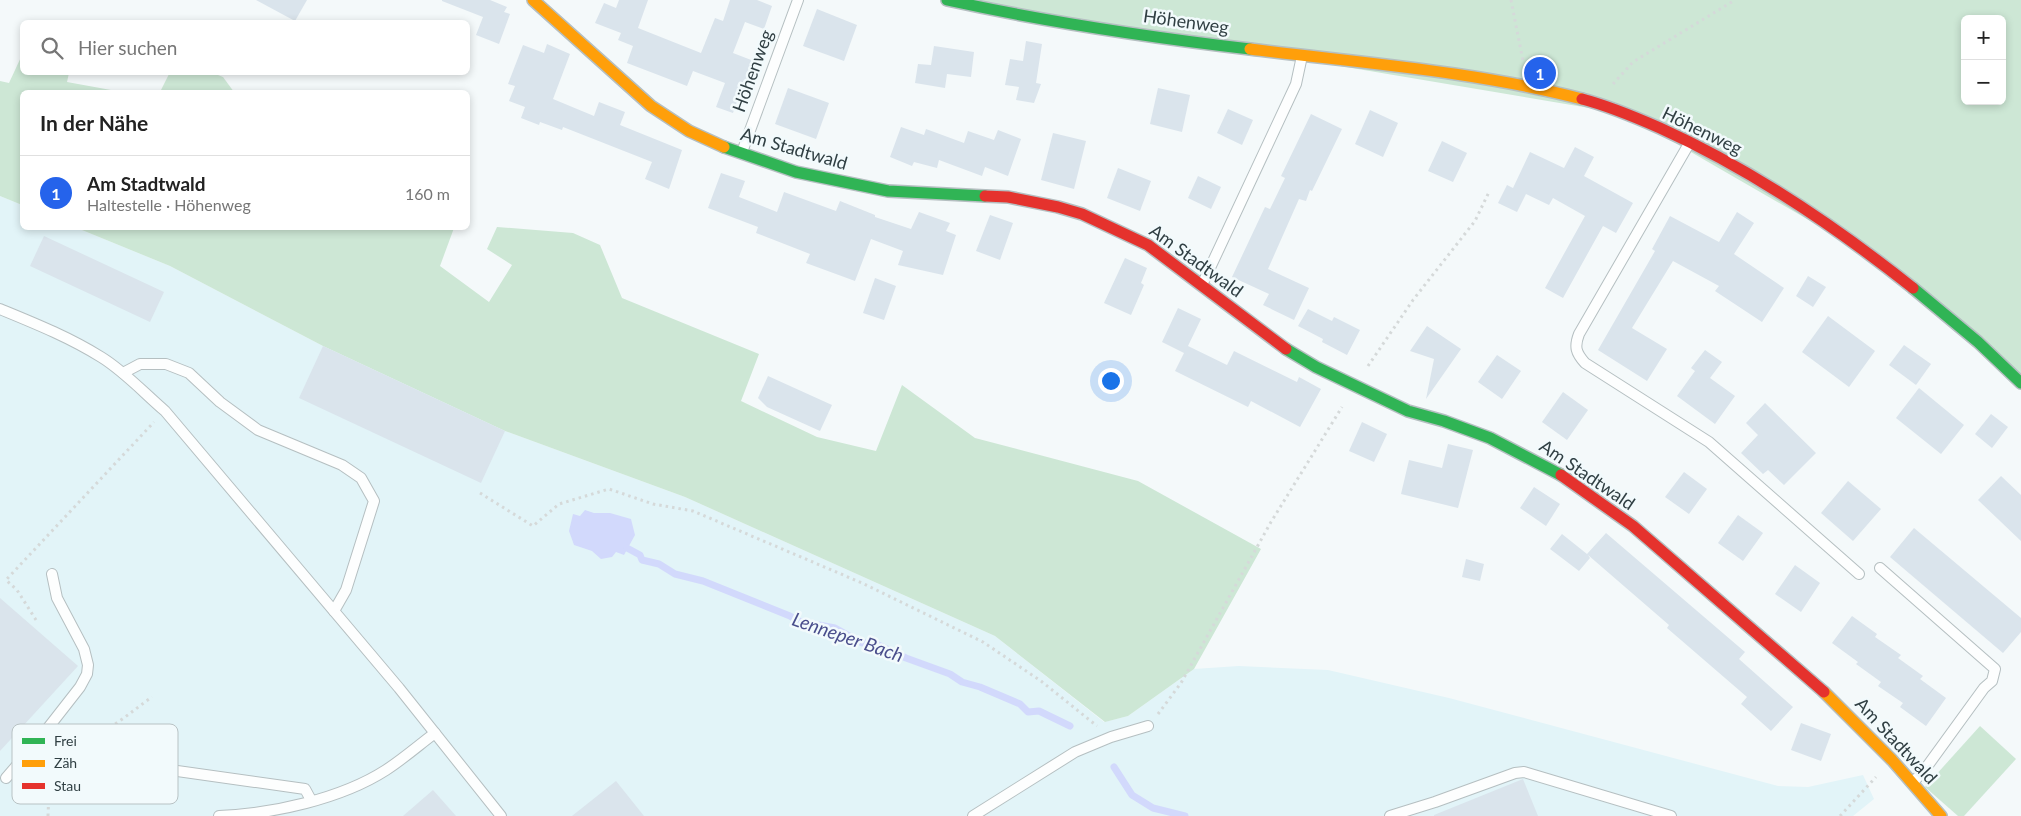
<!DOCTYPE html>
<html lang="de">
<meta charset="utf-8">
<style>
body{margin:0;font-family:Lato,sans-serif;background:#f6f6f6;color:#222}
.controls{position:absolute;right:15px;top:15px;display:grid;overflow:hidden;border-radius:8px;box-shadow:0 2px 8px #0003}
.controls button{width:45px;height:45px;display:grid;place-items:center;padding:0;border:0;border-bottom:1px solid #e0e0e0;background:#fff;color:#222;font:25px sans-serif}
.you{position:absolute;left:1110px;top:380px;width:18px;height:18px;margin:-12px;border:4px solid #fff;border-radius:50%;background:#1a73e8;box-shadow:0 0 0 8px #1a73e833}
.badge{display:grid;place-items:center;width:32px;height:32px;border-radius:50%;background:#2563eb;color:#fff;font-size:16px;font-weight:700}
.pin{position:absolute;translate:-50% -50%;border:2px solid #fff;box-shadow:0 1px 5px #0006}
.list{margin:0;padding:0;list-style:none}
h2{display:flex;justify-content:space-between;align-items:center;height:65px;margin:0;padding:0 20px;font-size:21px}
h2 small{font-size:16px;font-weight:400;color:#767676}
.list li{display:grid;grid-template-columns:32px 1fr auto;gap:15px;align-items:center;box-sizing:border-box;height:75px;padding:0 20px;border-top:1px solid #e0e0e0}
.list b{display:block;font-size:19px;white-space:nowrap}
.list p{margin:0;font-size:16px;white-space:nowrap;color:#767676}
.list em{font-size:16px;font-style:normal;color:#767676}
.icon{flex:none;width:28px;height:28px;fill:none;stroke:currentColor;stroke-width:2;stroke-linecap:round;stroke-linejoin:round}
.map{position:relative;flex:none;width:2021px;height:816px;overflow:hidden}
.search{position:absolute;background:#fff;box-shadow:0 2px 8px #0003;left:20px;top:20px;width:450px;height:55px;display:flex;align-items:center;gap:12px;box-sizing:border-box;padding:0 18px;border-radius:8px;color:#767676;font-size:19px}
.panel{position:absolute;background:#fff;box-shadow:0 2px 8px #0003;left:20px;top:90px;width:450px;height:140px;border-radius:8px}
.map>svg:first-child{display:block}
.built{fill:#e2f4f8}
.green{fill:#cde7d5;fill-rule:evenodd}
.water{fill:#d2d9fc}
.lines{fill:none;stroke-linecap:round;stroke-linejoin:round}
.stream{stroke:#d2d9fc;stroke-width:7}
.building{fill:#dae4ec}
.lane-casing{stroke:#b5bfc1;stroke-width:12}
.fast-casing{stroke:#b5bfc1;stroke-width:14}
.slow-casing{stroke:#b5bfc1;stroke-width:14}
.jam-casing{stroke:#b5bfc1;stroke-width:14}
.path{stroke:#d5d9d9;stroke-width:3;stroke-dasharray:2.5 4;stroke-linecap:butt}
.lane{stroke:#fdfefe;stroke-width:10}
.fast{stroke:#30b455;stroke-width:11}
.slow{stroke:#ff9f0a;stroke-width:11}
.jam{stroke:#e5322d;stroke-width:11}
.labels{text-anchor:middle;stroke-width:5;stroke-linejoin:round;paint-order:stroke}
.street-label{font-size:18px;fill:#303f43;stroke:#f2fafc}
.water-label{font-size:19px;font-style:italic;fill:#4a4e8c;stroke:#f2fafc}
.key{fill:#f2fafc;stroke:#b8c2c4;stroke-width:1}
.key-label{font-size:14px;fill:#303f43}
</style>
<div class="map">
<svg width="2021" height="816" viewBox="0 0 2021 816">
<rect width="100%" height="100%" fill="#f4f9fa"/>
<!-- built -->
<path class="built" d="M 0,196 L 22,205 L 22,228 L 77,228 L 170,266 L 323,346 L 505,431 L 685,497 L 995,636 L 1104,722 L 1128,716 L 1194,669 L 1239,666 L 1328,670 L 1449,698 L 1778,786 L 1808,787 L 1863,775 L 1874,799 L 1853,816 L 0,816 Z"/>
<!-- green -->
<g class="green">
<path d="M 947,0 L 2021,0 L 2021,383 L 1871,256 L 1625,114 ZM 1965,19 L 2002,19 L 2002,101 L 1965,101 Z"/>
<path d="M 22,55 L 22,72 L 69,73 L 67,82 L 122,92 L 22,92 L 22,205 L 0,196 L 0,81 L 9,83 Z"/>
<path d="M 170,72 L 213,73 L 223,77 L 234,92 L 160,92 Z"/>
<path d="M 497,227 L 573,233 L 600,245 L 622,298 L 759,354 L 741,401 L 817,437 L 876,451 L 902,385 L 975,438 L 1138,481 L 1261,549 L 1194,669 L 1128,716 L 1105,722 L 995,636 L 685,497 L 505,431 L 323,346 L 170,266 L 77,228 L 454,228 L 440,266 L 489,302 L 512,265 L 487,249 Z"/>
<path d="M 1980,726 L 2016,759 L 1964,816 L 1958,816 L 1925,787 Z"/>
</g>
<!-- water -->
<path class="water" d="M 585,510 L 594,513 L 610,513 L 631,519 L 635,535 L 624,555 L 616,552 L 612,557 L 601,559 L 592,551 L 574,545 L 569,531 L 573,514 L 580,516 Z"/>
<g class="lines">
<!-- stream -->
<g class="stream">
<path d="M 627,548 L 640,555 L 642,560 L 659,564 L 675,574 L 703,581 L 790,616 L 798,621 L 835,628 L 862,643 L 874,643 L 906,658 L 950,674 L 962,682 L 980,687 L 1020,704 L 1028,712 L 1039,711 L 1070,726"/>
<path d="M 1114,767 L 1132,795 L 1153,808 L 1185,816"/>
</g>
</g>
<!-- building -->
<g class="building">
<path d="M 256,0 L 307,0 L 295,21 Z"/>
<path d="M 442,0 L 490,0 L 507,7 L 504,12 L 510,14 L 499,44 L 476,35 L 483,17 L 442,1 Z"/>
<path d="M 619,0 L 648,0 L 638,28 L 701,53 L 715,18 L 723,21 L 730,0 L 757,0 L 772,6 L 764,29 L 745,22 L 733,53 L 759,63 L 751,85 L 744,82 L 733,113 L 716,107 L 725,83 L 693,71 L 687,86 L 627,63 L 633,46 L 618,40 L 621,33 L 595,23 L 604,3 L 616,8 Z"/>
<path d="M 817,9 L 857,25 L 844,61 L 803,46 Z"/>
<path d="M 1026,41 L 1042,44 L 1036,83 L 1041,84 L 1034,103 L 1016,100 L 1019,87 L 1005,85 L 1010,59 L 1023,61 Z"/>
<path d="M 547,44 L 570,54 L 553,99 L 594,116 L 599,102 L 625,112 L 620,125 L 682,150 L 669,189 L 645,179 L 652,162 L 563,127 L 562,130 L 540,122 L 539,125 L 521,118 L 525,107 L 509,101 L 515,86 L 508,84 L 523,45 L 544,53 Z"/>
<path d="M 934,46 L 974,52 L 971,77 L 947,74 L 945,88 L 915,83 L 918,64 L 931,65 Z"/>
<path d="M 788,88 L 829,103 L 816,139 L 775,124 Z"/>
<path d="M 1158,88 L 1190,95 L 1182,132 L 1150,124 Z"/>
<path d="M 1228,109 L 1253,120 L 1242,145 L 1217,133 Z"/>
<path d="M 1370,110 L 1398,123 L 1383,157 L 1355,144 Z"/>
<path d="M 1311,114 L 1342,129 L 1312,191 L 1310,190 L 1306,201 L 1299,199 L 1268,269 L 1309,288 L 1294,320 L 1263,305 L 1269,294 L 1232,277 L 1265,207 L 1270,209 L 1285,178 L 1281,176 Z"/>
<path d="M 901,127 L 924,135 L 926,129 L 964,143 L 968,131 L 994,140 L 998,130 L 1021,139 L 1008,176 L 985,167 L 982,176 L 939,160 L 937,168 L 914,162 L 912,166 L 890,157 Z"/>
<path d="M 1053,133 L 1086,141 L 1074,189 L 1041,180 Z"/>
<path d="M 1442,141 L 1467,153 L 1453,182 L 1428,171 Z"/>
<path d="M 1575,147 L 1594,157 L 1584,176 L 1633,203 L 1616,233 L 1603,226 L 1563,298 L 1545,288 L 1585,216 L 1553,198 L 1549,205 L 1526,194 L 1517,212 L 1498,203 L 1507,185 L 1513,188 L 1530,152 L 1564,168 Z"/>
<path d="M 1118,168 L 1151,181 L 1140,211 L 1107,198 Z"/>
<path d="M 721,173 L 745,181 L 739,197 L 777,212 L 784,192 L 836,211 L 840,201 L 875,215 L 875,217 L 911,229 L 919,212 L 950,223 L 946,231 L 956,235 L 943,275 L 898,265 L 903,251 L 871,239 L 855,281 L 806,263 L 810,254 L 756,233 L 758,227 L 708,208 Z"/>
<path d="M 1198,176 L 1221,187 L 1211,209 L 1188,198 Z"/>
<path d="M 1737,212 L 1754,223 L 1734,254 L 1784,288 L 1762,322 L 1715,291 L 1719,286 L 1673,261 L 1632,328 L 1667,349 L 1647,381 L 1598,350 L 1655,251 L 1652,249 L 1670,216 L 1719,242 Z"/>
<path d="M 990,215 L 1013,223 L 1000,260 L 976,251 Z"/>
<path d="M 44,236 L 164,292 L 150,322 L 30,266 Z"/>
<path d="M 1125,258 L 1147,268 L 1141,283 L 1144,285 L 1131,315 L 1104,303 Z"/>
<path d="M 1808,276 L 1826,287 L 1813,307 L 1796,296 Z"/>
<path d="M 875,278 L 896,286 L 884,320 L 863,313 Z"/>
<path d="M 1178,308 L 1201,319 L 1188,346 L 1227,365 L 1234,351 L 1297,382 L 1299,377 L 1321,389 L 1300,427 L 1251,401 L 1248,407 L 1175,371 L 1184,353 L 1162,342 Z"/>
<path d="M 1308,309 L 1332,321 L 1334,317 L 1360,330 L 1347,355 L 1322,342 L 1323,339 L 1298,326 Z"/>
<path d="M 1828,316 L 1875,351 L 1849,387 L 1802,352 Z"/>
<path d="M 1427,326 L 1461,349 L 1426,399 L 1434,359 L 1410,351 Z"/>
<path d="M 1904,345 L 1931,364 L 1916,385 L 1889,365 Z"/>
<path d="M 323,346 L 505,431 L 481,483 L 299,398 Z"/>
<path d="M 1705,350 L 1722,362 L 1710,378 L 1735,396 L 1715,424 L 1677,396 L 1695,371 L 1691,368 Z"/>
<path d="M 1497,355 L 1521,371 L 1502,399 L 1478,382 Z"/>
<path d="M 768,376 L 832,405 L 820,431 L 767,407 L 758,398 Z"/>
<path d="M 1919,388 L 1964,425 L 1941,454 L 1896,418 Z"/>
<path d="M 1563,392 L 1588,410 L 1567,440 L 1542,422 Z"/>
<path d="M 1765,403 L 1816,453 L 1784,485 L 1768,470 L 1763,474 L 1741,453 L 1758,435 L 1746,423 Z"/>
<path d="M 1991,414 L 2008,427 L 1992,448 L 1975,434 Z"/>
<path d="M 1362,422 L 1387,434 L 1374,462 L 1349,451 Z"/>
<path d="M 1448,444 L 1473,450 L 1458,508 L 1401,494 L 1409,460 L 1442,468 Z"/>
<path d="M 1684,472 L 1707,489 L 1689,514 L 1665,497 Z"/>
<path d="M 2001,476 L 2021,495 L 2021,541 L 1978,500 Z"/>
<path d="M 1848,481 L 1881,509 L 1853,541 L 1821,513 Z"/>
<path d="M 1534,487 L 1560,504 L 1546,526 L 1520,508 Z"/>
<path d="M 1738,515 L 1763,533 L 1743,561 L 1718,543 Z"/>
<path d="M 1914,528 L 2021,618 L 2021,632 L 2003,653 L 1890,557 Z"/>
<path d="M 1606,533 L 1745,652 L 1739,659 L 1793,707 L 1771,731 L 1741,704 L 1747,697 L 1667,628 L 1669,625 L 1588,555 L 1590,558 L 1579,571 L 1550,549 L 1562,534 L 1587,554 Z"/>
<path d="M 1466,559 L 1484,564 L 1480,581 L 1462,577 Z"/>
<path d="M 1795,565 L 1820,583 L 1801,612 L 1775,594 Z"/>
<path d="M 0,598 L 78,666 L 0,751 Z"/>
<path d="M 1852,616 L 1877,634 L 1875,637 L 1901,655 L 1898,658 L 1923,676 L 1920,679 L 1946,698 L 1926,726 L 1900,707 L 1903,703 L 1878,686 L 1881,682 L 1856,664 L 1858,662 L 1832,643 Z"/>
<path d="M 1801,723 L 1831,734 L 1821,761 L 1791,750 Z"/>
<path d="M 1523,779 L 1538,816 L 1434,816 L 1434,815 Z"/>
<path d="M 616,781 L 644,816 L 572,816 Z"/>
<path d="M 433,790 L 456,816 L 403,816 Z"/>
</g>
<g class="lines">
<defs>
<g id="lane">
<path d="M 1690,142 L 1579,334 C 1574,347 1576,353 1585,363 L 1709,442 L 1859,574"/>
<path d="M 742,152 L 798,0"/>
<path d="M 1202,285 L 1296,84 L 1302,56"/>
<path d="M 0,309 C 34,323 69,337 101,357 C 124,371 144,393 165,411 L 399,688 L 501,816"/>
<path d="M 123,373 L 140,364 L 166,364 L 189,373 L 220,402 L 258,430 L 342,465 L 361,478 L 374,501 L 346,590 L 334,611"/>
<path d="M 1880,568 L 1995,669 L 1992,681 L 1984,688 L 1923,772 L 1913,782"/>
<path d="M 37,742 L 50,753 L 305,789 L 311,800"/>
<path d="M 6,778 L 37,742 L 80,687 L 87,674 L 88,665 L 84,649 L 57,598 L 52,574"/>
<path d="M 219,816 C 272,814 341,799 386,770 C 403,759 419,745 435,733"/>
<path d="M 973,816 L 1075,752 L 1111,737 L 1148,726"/>
<path d="M 1390,816 L 1435,802 L 1515,773 L 1524,772 L 1671,816"/>
</g>
<g id="fast">
<path d="M 947,0 C 1047,22 1148,37 1250,49"/>
<path d="M 724,147 L 796,172 L 888,191 L 985,196"/>
<path d="M 1913,288 L 1978,342 L 2021,383"/>
<path d="M 1286,349 L 1316,367 L 1408,411 L 1444,421 L 1490,438 L 1561,475"/>
</g>
<g id="slow">
<path d="M 533,0 L 651,106 L 689,131 L 724,147"/>
<path d="M 1250,49 C 1361,63 1474,71 1582,99"/>
<path d="M 1824,692 L 1892,760 L 1941,816"/>
</g>
<g id="jam">
<path d="M 1582,99 C 1609,106 1635,117 1660,128 C 1751,169 1835,226 1913,288"/>
<path d="M 985,196 L 1008,197 L 1058,207 L 1082,214 L 1148,245 L 1286,349"/>
<path d="M 1561,475 L 1633,526 L 1824,692"/>
</g>
</defs>
<!-- lane casing -->
<use href="#lane" class="lane-casing"/>
<!-- fast casing -->
<use href="#fast" class="fast-casing"/>
<!-- slow casing -->
<use href="#slow" class="slow-casing"/>
<!-- jam casing -->
<use href="#jam" class="jam-casing"/>
<!-- path -->
<g class="path">
<path d="M 1511,0 L 1523,61"/>
<path d="M 1613,84 L 1633,62 L 1735,0"/>
<path d="M 1368,366 L 1413,300 L 1475,221 L 1489,192"/>
<path d="M 480,493 L 533,526 L 559,504 L 609,489 L 653,504 L 693,511 L 862,583 L 983,642 L 1041,681 L 1097,726"/>
<path d="M 36,620 L 17,590 L 6,580 L 154,422"/>
<path d="M 1158,714 L 1181,683 L 1271,522 L 1342,407"/>
<path d="M 80,740 C 102,738 133,710 152,697"/>
<path d="M 48,816 L 50,767"/>
<path d="M 1840,816 L 1876,777"/>
</g>
<!-- lane -->
<use href="#lane" class="lane"/>
<!-- fast -->
<use href="#fast" class="fast"/>
<!-- slow -->
<use href="#slow" class="slow"/>
<!-- jam -->
<use href="#jam" class="jam"/>
</g>
<g class="labels">
<!-- street labels -->
<g class="street-label">
<text transform="translate(1186 22) rotate(8)" y="6">Höhenweg</text>
<text transform="translate(753 71) rotate(-70)" y="6">Höhenweg</text>
<text transform="translate(1702 131) rotate(26)" y="6">Höhenweg</text>
<text transform="translate(794 149) rotate(16)" y="6">Am Stadtwald</text>
<text transform="translate(1196 261) rotate(36)" y="6">Am Stadtwald</text>
<text transform="translate(1587 475) rotate(34)" y="6">Am Stadtwald</text>
<text transform="translate(1896 741) rotate(47)" y="6">Am Stadtwald</text>
</g>
<!-- water labels -->
<g class="water-label">
<text transform="translate(848 637) rotate(19)" y="7">Lenneper Bach</text>
</g>
</g>
<!-- legend -->
<rect x="12" y="724" width="166" height="80" rx="8" class="key"/>
<rect x="22" y="738" width="23" height="6" fill="#30b455"/>
<rect x="22" y="760" width="23" height="7" fill="#ff9f0a"/>
<rect x="22" y="783" width="23" height="6" fill="#e5322d"/>
<g class="key-label">
<text x="54" y="746">Frei</text>
<text x="54" y="768">Zäh</text>
<text x="54" y="791">Stau</text>
</g>
</svg>
<div class="controls">
<button>+</button>
<button>−</button>
</div>
<div class="you"></div>
<div class="pin badge" style="left:1540px;top:73px">1</div>
<div class="search"><svg class="icon" aria-label="search" viewBox="0 0 24 24"><circle cx="10" cy="10" r="6"/><path d="M15 15l6 6"/></svg>Hier suchen</div>
<section class="panel">
<h2>In der Nähe<small></small></h2>
<ul class="list">
<li><span class="badge">1</span><div><b>Am Stadtwald</b><p>Haltestelle · Höhenweg</p></div><em>160 m</em></li>
</ul>
</section>
</div>
